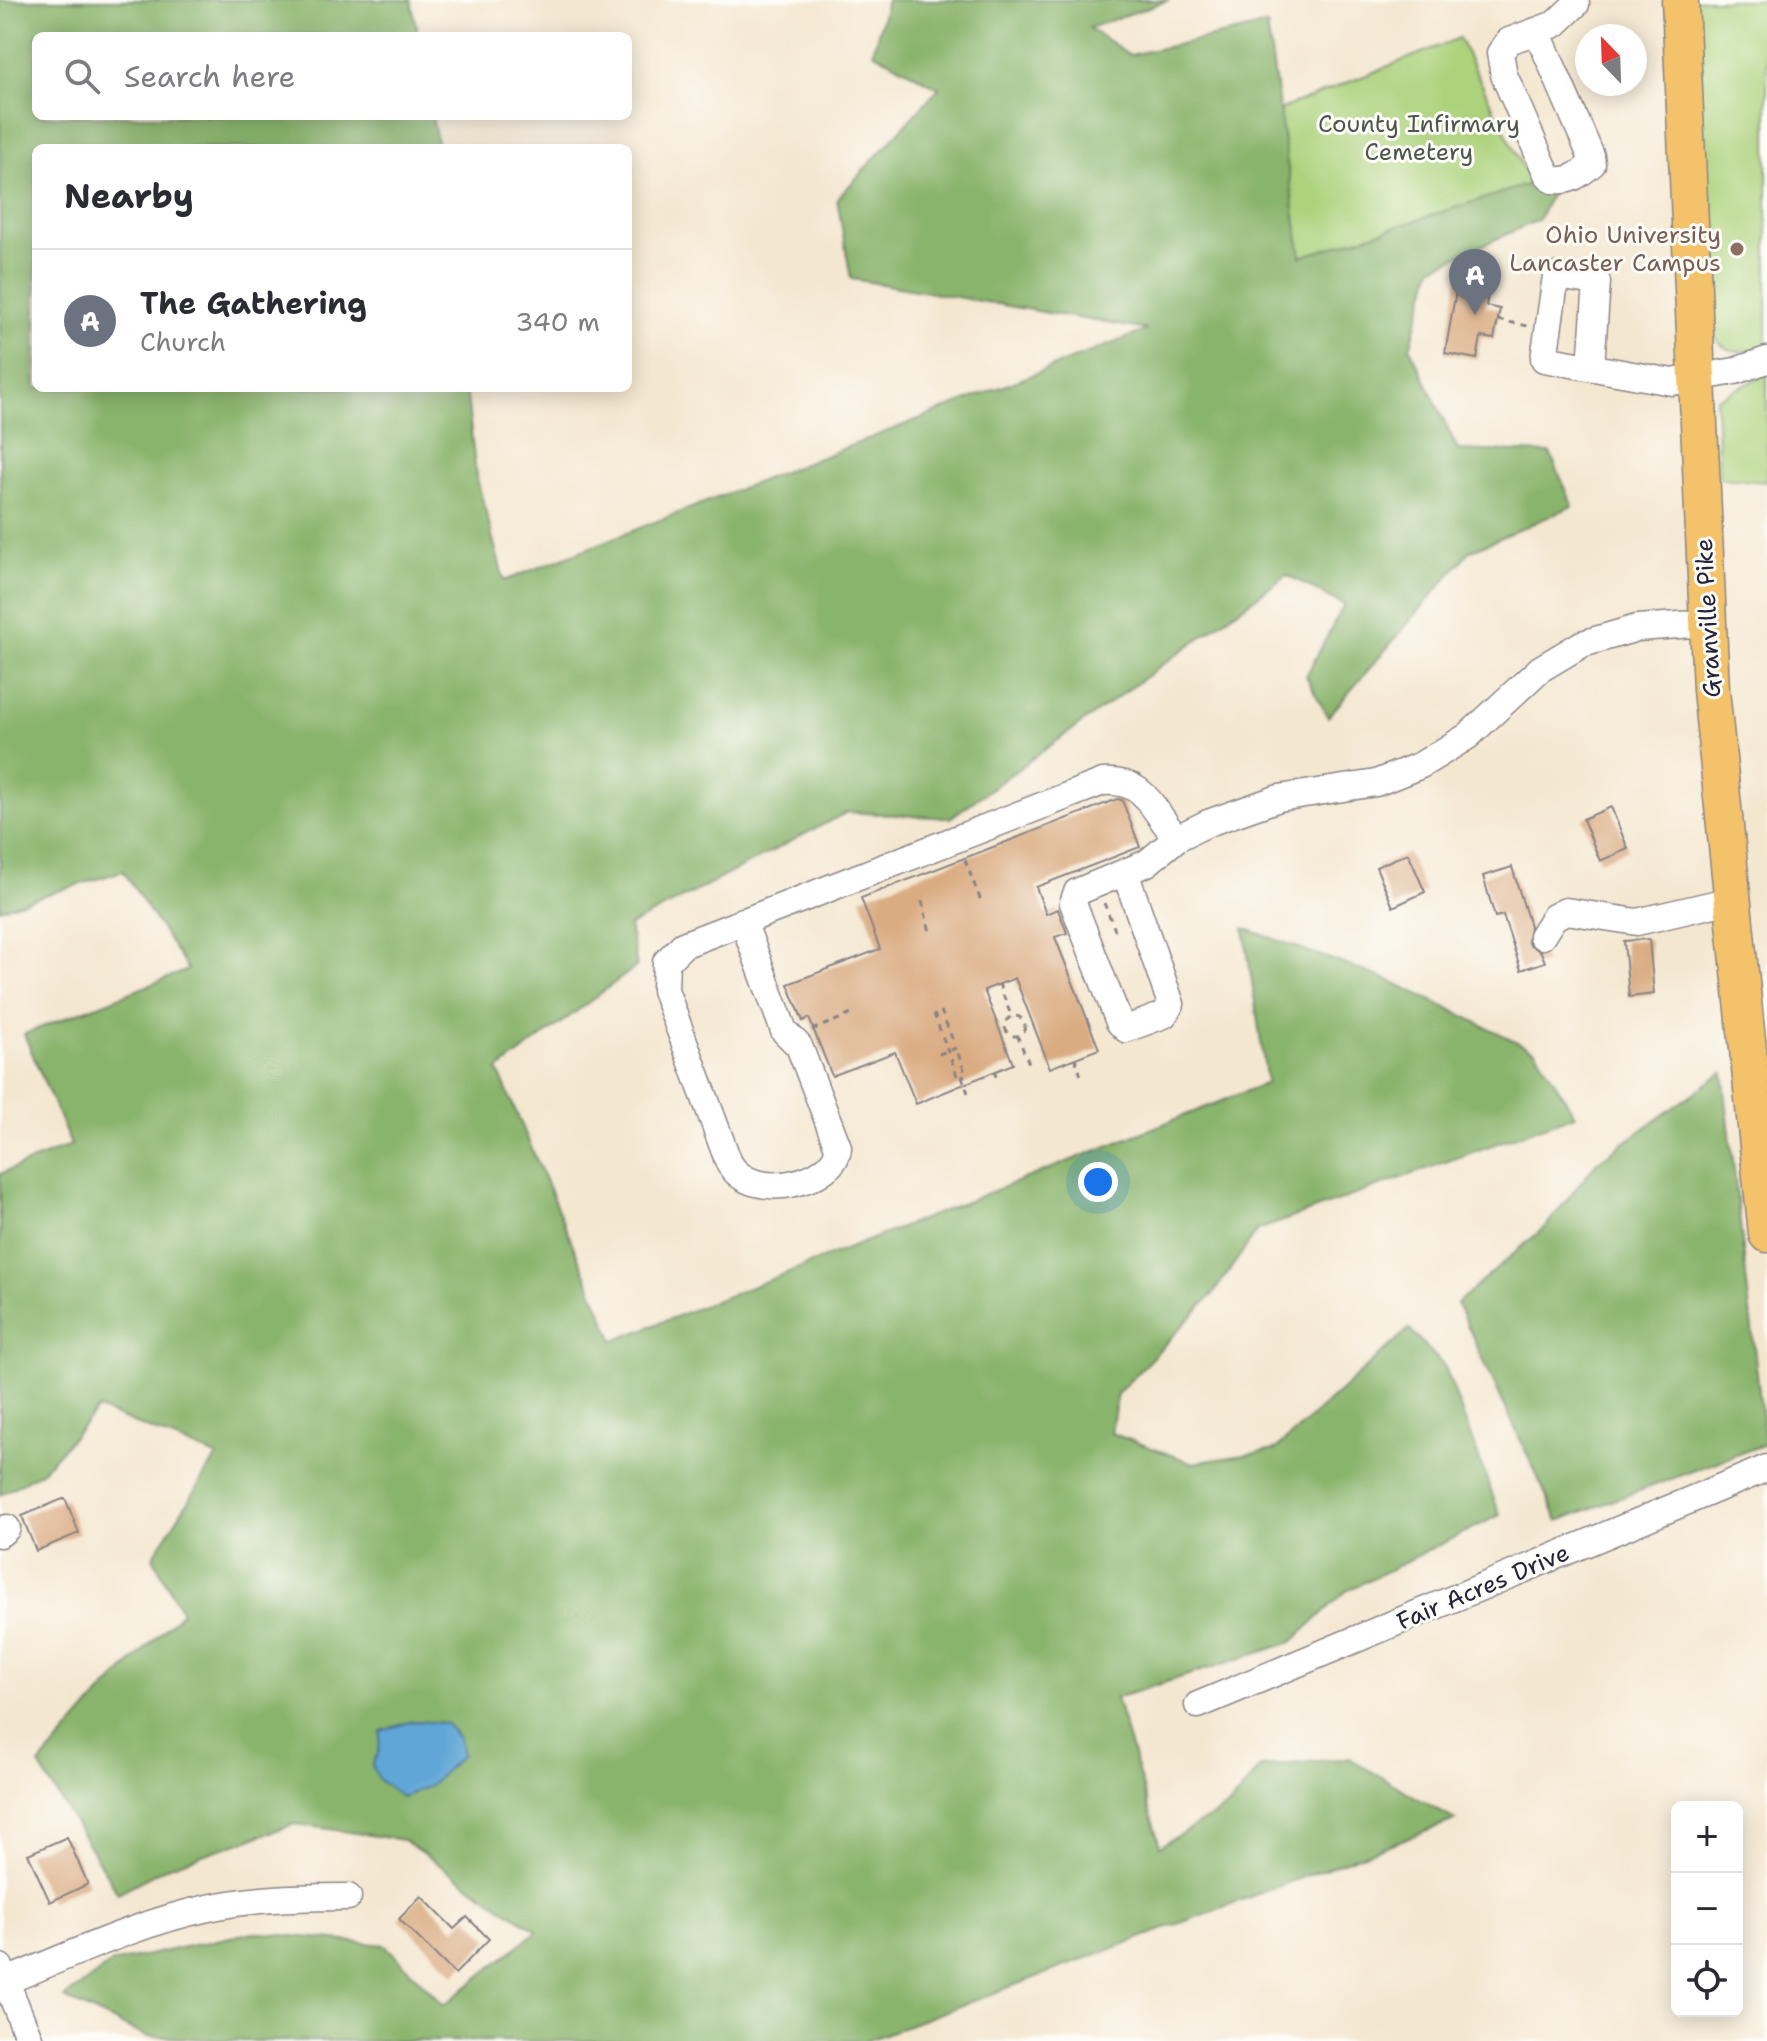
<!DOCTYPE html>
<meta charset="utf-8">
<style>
body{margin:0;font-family:"Shantell Sans",sans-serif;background:#f7f7f7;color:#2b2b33}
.controls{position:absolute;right:24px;bottom:24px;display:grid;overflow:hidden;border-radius:12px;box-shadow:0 4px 20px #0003}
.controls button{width:72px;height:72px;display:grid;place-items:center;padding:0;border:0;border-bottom:2px solid #e1e1e2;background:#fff;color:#2b2b33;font:40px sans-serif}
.compass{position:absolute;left:1575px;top:24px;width:72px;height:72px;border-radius:50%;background:#fff;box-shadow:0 4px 20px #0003;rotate:337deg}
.you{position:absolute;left:1098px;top:1182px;width:28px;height:28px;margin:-20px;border:6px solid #fff;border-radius:50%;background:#1a73e8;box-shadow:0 0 0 12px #1a73e833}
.badge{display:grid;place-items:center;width:52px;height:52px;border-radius:50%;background:#b45309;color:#fff;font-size:26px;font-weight:700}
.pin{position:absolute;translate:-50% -66px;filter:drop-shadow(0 2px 4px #0008)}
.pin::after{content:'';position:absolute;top:42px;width:28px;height:24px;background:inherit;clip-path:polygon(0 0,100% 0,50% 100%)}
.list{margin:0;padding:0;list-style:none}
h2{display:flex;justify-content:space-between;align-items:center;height:104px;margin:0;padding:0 32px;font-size:34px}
h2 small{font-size:26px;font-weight:400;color:#7c7c81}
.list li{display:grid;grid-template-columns:52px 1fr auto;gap:24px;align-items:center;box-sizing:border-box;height:144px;padding:0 32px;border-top:2px solid #e1e1e2}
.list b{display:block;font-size:30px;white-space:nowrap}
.list p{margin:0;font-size:26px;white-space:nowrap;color:#7c7c81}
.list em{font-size:26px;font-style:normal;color:#7c7c81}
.icon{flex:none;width:44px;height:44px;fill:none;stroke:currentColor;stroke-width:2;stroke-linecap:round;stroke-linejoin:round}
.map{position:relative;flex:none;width:1767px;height:2041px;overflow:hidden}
.search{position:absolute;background:#fff;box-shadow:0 4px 20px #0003;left:32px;top:32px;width:600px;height:88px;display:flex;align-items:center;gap:20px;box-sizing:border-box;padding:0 28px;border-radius:12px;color:#7c7c81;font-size:30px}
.panel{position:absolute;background:#fff;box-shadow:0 4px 20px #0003;left:32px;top:144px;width:600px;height:248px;border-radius:12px}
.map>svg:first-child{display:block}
.green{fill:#acd27c;stroke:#677a5c;stroke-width:2}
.forest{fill:#89b46c;stroke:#566b54;stroke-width:2}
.water{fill:#61a7d7;stroke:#426489;stroke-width:2}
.building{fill:#daac82}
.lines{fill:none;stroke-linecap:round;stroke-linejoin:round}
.minor-casing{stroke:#8b8486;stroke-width:29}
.highway-casing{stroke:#8b8486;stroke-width:39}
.path{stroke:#8b8486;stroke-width:3;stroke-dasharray:6 6;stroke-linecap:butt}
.minor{stroke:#fff;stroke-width:26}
.highway{stroke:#f3c26a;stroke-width:36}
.education-dot{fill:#8d6e63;stroke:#fdfcf7;stroke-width:3}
.labels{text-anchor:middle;stroke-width:6;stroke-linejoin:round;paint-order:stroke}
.park-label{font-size:24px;fill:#4b574e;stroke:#fdfcf7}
.education-label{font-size:24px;fill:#785e54;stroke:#fdfcf7;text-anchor:end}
.street-label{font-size:24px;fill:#22223b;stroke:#fdfcf7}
</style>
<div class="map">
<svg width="1767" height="2041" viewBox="0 0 1767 2041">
<rect width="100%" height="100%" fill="#fdfcf7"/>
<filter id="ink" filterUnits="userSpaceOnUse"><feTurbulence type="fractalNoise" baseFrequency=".0125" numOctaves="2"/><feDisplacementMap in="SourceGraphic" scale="16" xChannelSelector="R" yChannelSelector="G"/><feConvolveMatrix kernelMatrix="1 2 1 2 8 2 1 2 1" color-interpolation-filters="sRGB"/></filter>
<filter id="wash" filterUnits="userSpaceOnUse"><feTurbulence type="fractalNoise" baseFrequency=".006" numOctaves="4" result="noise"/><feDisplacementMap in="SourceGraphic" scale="32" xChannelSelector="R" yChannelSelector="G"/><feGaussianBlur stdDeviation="1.8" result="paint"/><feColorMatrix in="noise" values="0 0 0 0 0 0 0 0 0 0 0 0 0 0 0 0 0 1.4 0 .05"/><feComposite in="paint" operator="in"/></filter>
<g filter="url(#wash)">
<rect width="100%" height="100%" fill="#f4e7d0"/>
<!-- green -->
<g class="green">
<path d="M 1694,0 L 1767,0 L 1767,347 C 1741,355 1722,354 1709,329 Z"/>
<path d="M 1459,38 L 1531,184 L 1300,257 L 1279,110 Z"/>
<path d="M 1767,374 L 1767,482 L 1719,478 L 1716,399 Z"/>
</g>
<!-- forest -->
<g class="forest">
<path d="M 0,0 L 411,0 L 418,36 L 36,36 L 36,116 L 432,116 L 438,148 L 36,148 L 36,388 L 466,388 L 476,475 L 504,581 L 1147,330 L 851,279 L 837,199 L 939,88 L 873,52 L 887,0 L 1169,0 L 1089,28 L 1130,55 L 1267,25 L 1301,257 L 1561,174 L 1538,220 L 1432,268 L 1410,348 L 1458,450 L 1550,453 L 1573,506 L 1470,551 L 1328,717 L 1306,676 L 1344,605 L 1287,575 L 950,818 L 847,812 L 629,926 L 637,966 L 498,1070 L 614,1341 L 1267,1083 L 1244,928 L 1391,981 L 1536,1051 L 1575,1115 L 1258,1230 L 1212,1295 L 1117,1394 L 1111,1433 L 1193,1463 L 1275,1450 L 1409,1329 L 1445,1367 L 1500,1515 L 1346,1591 L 1292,1642 L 1116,1698 L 1160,1846 L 1229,1806 L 1261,1767 L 1349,1758 L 1455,1820 L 866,2041 L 244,2041 L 145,2036 L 64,1998 L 112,1963 L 253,1932 L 385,1945 L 444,2005 L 537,1931 L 403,1840 L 295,1824 L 169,1866 L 118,1893 L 39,1765 L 105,1689 L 182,1612 L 153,1557 L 217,1456 L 98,1409 L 41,1472 L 0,1495 L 0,1174 L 71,1145 L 24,1034 L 188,970 L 123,871 L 0,909 Z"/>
<path d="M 1723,1072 L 1765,1444 L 1558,1521 L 1457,1303 L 1546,1226 L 1597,1162 Z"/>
</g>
<!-- water -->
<path class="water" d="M 413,1721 L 446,1723 L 459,1739 L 462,1755 L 429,1786 L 402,1797 L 379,1780 L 372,1765 L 379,1751 L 381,1731 Z"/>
<g id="blocks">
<!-- building -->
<g class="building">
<path d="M 1460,268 L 1492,273 L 1486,306 L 1500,309 L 1494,339 L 1481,337 L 1477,359 L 1445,353 Z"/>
<path d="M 1117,799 L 1122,800 L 1140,847 L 1036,887 L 1046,914 L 1058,909 L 1067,933 L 1055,937 L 1099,1049 L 1050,1068 L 1015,978 L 984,990 L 1013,1064 L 916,1104 L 895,1052 L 832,1076 L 809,1018 L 803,1021 L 788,984 L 880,949 L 861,898 Z"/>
<path d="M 1611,807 L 1628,849 L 1600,861 L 1583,819 Z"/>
<path d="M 1408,853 L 1425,892 L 1393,907 L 1376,867 Z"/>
<path d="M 1512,867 L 1530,926 L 1528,943 L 1541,952 L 1545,962 L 1521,970 L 1503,915 L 1495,917 L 1483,876 Z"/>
<path d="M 1649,939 L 1654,994 L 1629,997 L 1624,941 Z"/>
<path d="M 65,1498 L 79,1533 L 36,1551 L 22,1516 Z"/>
<path d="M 67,1837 L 88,1884 L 50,1902 L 28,1854 Z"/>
<path d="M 421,1896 L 454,1929 L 467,1917 L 489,1939 L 455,1974 L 399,1919 Z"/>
</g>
</g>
</g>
<g filter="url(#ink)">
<use href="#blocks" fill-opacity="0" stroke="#8b8486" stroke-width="2"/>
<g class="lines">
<defs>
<g id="minor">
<path d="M 1537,31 L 1591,156 L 1592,164 C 1579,175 1570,182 1553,180 L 1547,174 L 1504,75 L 1500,53 L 1509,41 L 1555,24 L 1576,4"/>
<path d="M 1591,366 L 1597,282 L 1556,276 L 1544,359 L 1672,382 L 1735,371 L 1767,360"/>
<path d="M 1125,872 L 1171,1004 L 1164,1015 L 1126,1029 L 1119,1022 L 1073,903 L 1077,892 L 1147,863 L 1177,838 L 1208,823 L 1279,798 L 1376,783 L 1421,765 L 1468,736 L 1540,669 L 1582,644 L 1637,628 L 1708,623"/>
<path d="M 743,921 L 784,1031 L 799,1046 L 838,1147 C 838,1181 753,1205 729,1163 L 665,990 L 666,962 L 683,945 L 1103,782 C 1147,779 1151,810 1177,838"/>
<path d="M 1542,936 L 1554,917 L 1566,911 L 1637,922 L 1731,900"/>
<path d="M 0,1534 L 7,1528"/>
<path d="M 1198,1705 L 1767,1468"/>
<path d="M 0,1967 L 30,2041"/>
<path d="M 6,1981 C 71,1955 138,1923 208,1908 C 253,1898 302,1897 348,1897"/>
</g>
<path id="highway" d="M 1680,0 L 1711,690 L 1767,1234"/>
</defs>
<!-- minor casing -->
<use href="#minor" class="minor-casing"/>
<!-- highway casing -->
<use href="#highway" class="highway-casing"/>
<!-- path -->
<g class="path">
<path d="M 1498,320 L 1528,326"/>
<path d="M 965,860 L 982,904"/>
<path d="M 922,901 L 930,932"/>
<path d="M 1104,903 L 1117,935"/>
<path d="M 999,984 L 1012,1018"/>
<path d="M 941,1011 L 952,1038 L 944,1041"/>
<path d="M 934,1014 L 958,1078 L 962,1077 L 968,1093"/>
<circle cx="1015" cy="1026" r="10"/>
<path d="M 812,1030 L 854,1013"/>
<path d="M 1017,1035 L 1031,1068"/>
<path d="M 939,1054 L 956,1048 L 966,1075 L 962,1077"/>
<path d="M 1075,1058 L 1081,1076"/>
<path d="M 994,1071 L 998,1082"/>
</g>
<!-- minor -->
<use href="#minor" class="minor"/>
<!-- highway -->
<use href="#highway" class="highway"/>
</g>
</g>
<!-- markers -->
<circle class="education-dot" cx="1737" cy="249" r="8"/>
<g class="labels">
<!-- park labels -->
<g class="park-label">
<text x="1419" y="132">County Infirmary<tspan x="1419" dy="28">Cemetery</tspan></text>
</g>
<!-- education labels -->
<g class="education-label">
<text x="1721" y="243">Ohio University<tspan x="1721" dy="28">Lancaster Campus</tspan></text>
</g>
<!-- street labels -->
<g class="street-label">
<text transform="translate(1708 618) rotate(-93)" y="8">Granville Pike</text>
<text transform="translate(1483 1587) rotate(-23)" y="8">Fair Acres Drive</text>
</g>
</g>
</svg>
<div class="controls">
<button>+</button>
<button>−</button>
<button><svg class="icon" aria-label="locate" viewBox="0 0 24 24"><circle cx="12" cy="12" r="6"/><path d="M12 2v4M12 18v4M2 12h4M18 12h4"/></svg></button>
</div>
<svg class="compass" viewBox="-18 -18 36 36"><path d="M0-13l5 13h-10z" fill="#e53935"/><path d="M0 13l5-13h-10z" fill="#7c7c81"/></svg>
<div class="you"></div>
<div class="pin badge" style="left:1475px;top:315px;background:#6b7280">A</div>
<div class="search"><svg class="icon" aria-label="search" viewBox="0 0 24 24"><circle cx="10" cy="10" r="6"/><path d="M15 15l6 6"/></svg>Search here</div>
<section class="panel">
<h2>Nearby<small></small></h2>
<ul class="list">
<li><span class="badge" style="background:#6b7280">A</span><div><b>The Gathering</b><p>Church</p></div><em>340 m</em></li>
</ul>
</section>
</div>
